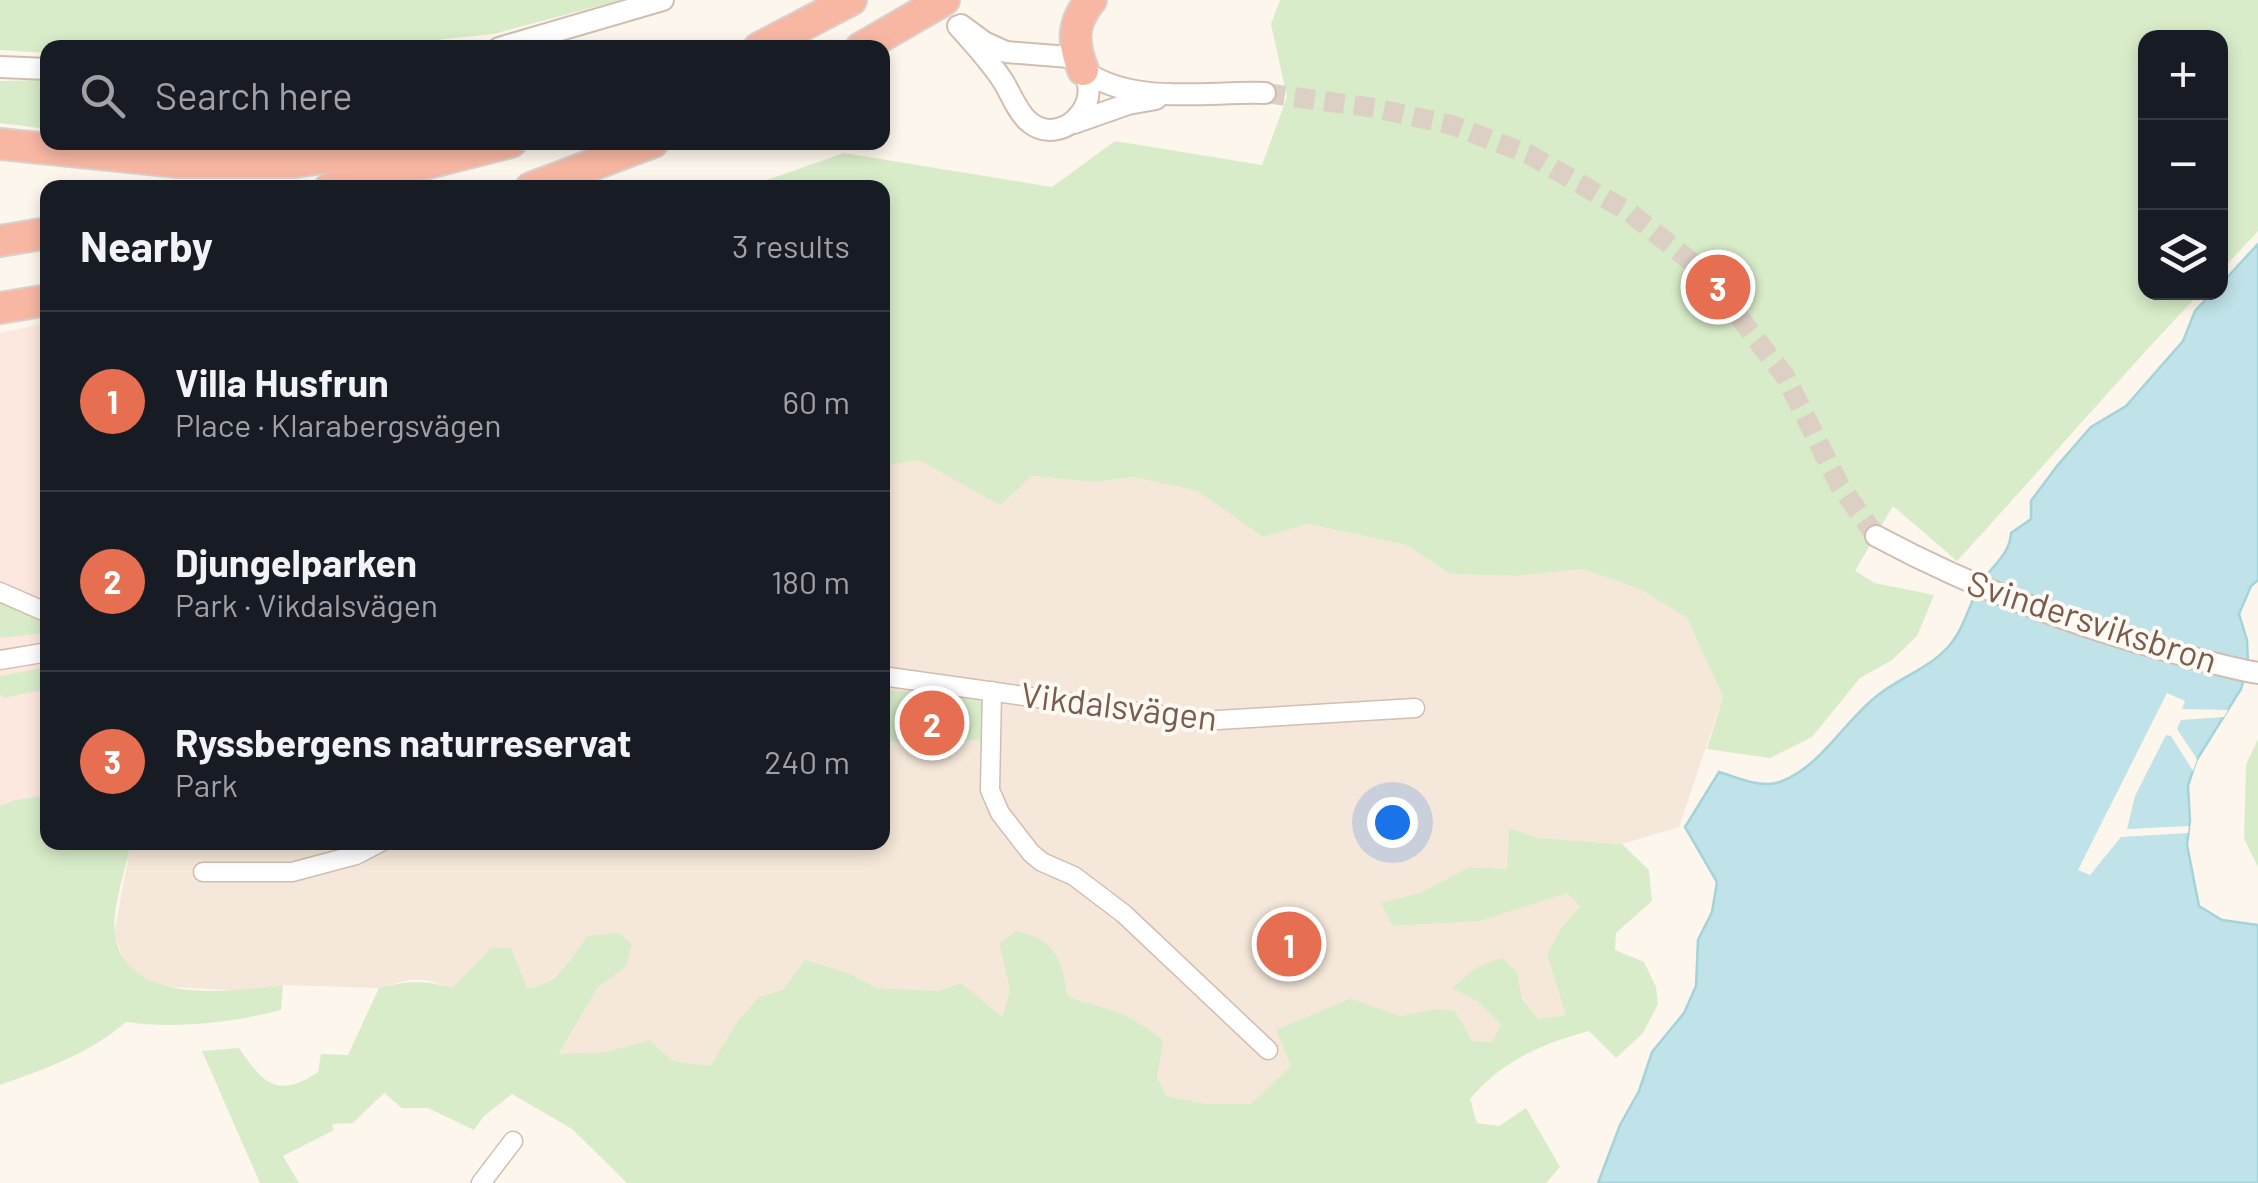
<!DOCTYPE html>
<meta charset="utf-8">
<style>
body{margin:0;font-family:Barlow,sans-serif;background:#242831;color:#f1f3f6}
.controls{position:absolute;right:30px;top:30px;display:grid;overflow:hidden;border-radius:20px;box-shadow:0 5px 15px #0003}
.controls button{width:90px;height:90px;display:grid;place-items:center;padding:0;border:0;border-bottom:2px solid #363941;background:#171b24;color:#f1f3f6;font:50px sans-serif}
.you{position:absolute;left:1392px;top:822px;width:35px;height:35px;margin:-25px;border:8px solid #fff;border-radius:50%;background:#1a73e8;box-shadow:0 0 0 15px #1a73e833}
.badge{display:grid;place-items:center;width:65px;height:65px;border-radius:50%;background:#e76f51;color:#fff;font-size:32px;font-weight:700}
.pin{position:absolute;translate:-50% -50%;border:5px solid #fff;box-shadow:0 2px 10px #0006}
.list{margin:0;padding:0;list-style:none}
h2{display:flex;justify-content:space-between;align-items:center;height:130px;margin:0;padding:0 40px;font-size:42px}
h2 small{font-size:32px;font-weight:400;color:#9ea1a6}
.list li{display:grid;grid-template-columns:65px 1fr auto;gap:30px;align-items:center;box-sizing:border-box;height:180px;padding:0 40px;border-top:2px solid #363941}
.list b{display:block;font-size:38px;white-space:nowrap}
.list p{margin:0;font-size:32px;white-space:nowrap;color:#9ea1a6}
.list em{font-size:32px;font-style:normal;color:#9ea1a6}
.icon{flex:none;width:55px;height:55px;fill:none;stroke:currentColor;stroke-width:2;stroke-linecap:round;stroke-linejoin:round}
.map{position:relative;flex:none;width:2258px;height:1183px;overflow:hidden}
.search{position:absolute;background:#171b24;box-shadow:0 5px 15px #0003;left:40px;top:40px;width:850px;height:110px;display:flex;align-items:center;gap:25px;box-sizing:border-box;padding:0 35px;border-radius:20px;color:#9ea1a6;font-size:38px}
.panel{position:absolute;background:#171b24;box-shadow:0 5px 15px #0003;left:40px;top:180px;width:850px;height:670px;border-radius:20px}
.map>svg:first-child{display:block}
.residential{fill:#f5e8da}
.commercial{fill:#fde8e0}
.green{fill:#d8ecc9}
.water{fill:#bfe3e8;stroke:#a5d3da;stroke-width:2.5}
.pier{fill:#fdf6ec}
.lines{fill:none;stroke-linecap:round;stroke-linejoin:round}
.tertiary-tunnel{stroke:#dcd0c4;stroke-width:20;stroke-dasharray:20 10;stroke-linecap:butt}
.minor-casing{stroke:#d1beb0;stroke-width:21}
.tertiary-casing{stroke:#d1beb0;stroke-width:24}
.motorway-casing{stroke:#dad1cd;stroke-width:34}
.minor{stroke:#fff;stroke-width:18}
.tertiary{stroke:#fff;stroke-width:20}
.motorway{stroke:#f7b7a3;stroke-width:30}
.labels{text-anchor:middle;stroke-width:8;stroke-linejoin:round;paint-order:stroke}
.street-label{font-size:35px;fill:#7a5c4d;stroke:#fffaf3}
</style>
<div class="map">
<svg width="2258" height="1183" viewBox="0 0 2258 1183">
<rect width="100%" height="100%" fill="#fdf6ec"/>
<!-- residential -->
<path class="residential" d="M 919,460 L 1000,504 L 1032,476 L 1094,482 L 1134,477 L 1197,491 L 1263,537 L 1308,524 L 1406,545 L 1450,574 L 1517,576 L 1583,569 L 1642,590 L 1687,618 L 1723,697 L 1679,827 L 1622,844 L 1538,838 L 1510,828 L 1508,869 L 1469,867 L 1420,893 L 1393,926 L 1480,921 L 1567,892 L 1580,905 L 1562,927 L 1567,1015 L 1540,1019 L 1522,999 L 1517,972 L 1477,1001 L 1501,1025 L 1493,1042 L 1472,1041 L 1436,1009 L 1400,1016 L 1351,998 L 1277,1030 L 1291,1066 L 1251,1104 L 1207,1104 L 1166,1096 L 1157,1077 L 1141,1024 L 1067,995 L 999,944 L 1010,991 L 1002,1017 L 961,984 L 938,991 L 877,988 L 850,974 L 782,990 L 722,1048 L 710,1066 L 673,1061 L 650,1040 L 601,1053 L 559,1055 L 598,987 L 626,967 L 587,936 L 567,967 L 540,987 L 527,988 L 511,948 L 491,948 L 452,988 L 426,980 L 409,980 L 379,988 L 283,985 L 241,991 L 158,986 L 127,967 L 114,934 L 131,843 L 882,842 L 883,466 Z"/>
<!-- commercial -->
<path class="commercial" d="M 47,323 L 47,795 L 15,800 L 0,806 L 0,333 Z"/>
<!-- green -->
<g class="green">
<path d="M 0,0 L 621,0 L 493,34 L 370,47 L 48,48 L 47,53 L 0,50 Z"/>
<path d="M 1280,0 L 2258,0 L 2258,231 L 2221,271 L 2220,38 L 2146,38 L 2146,292 L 2200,293 C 2117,380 2039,472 1957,561 L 1893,506 L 1855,571 L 1875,583 L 1934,595 L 1917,636 L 1892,660 L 1860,678 L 1812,737 L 1770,758 L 1707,749 L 1723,697 L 1687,618 L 1642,590 L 1583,569 L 1517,576 L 1450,574 L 1406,545 L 1308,524 L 1263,537 L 1197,491 L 1134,477 L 1094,482 L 1032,476 L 1000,505 L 919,460 L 883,466 L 882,188 L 744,188 L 844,153 L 1052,187 L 1115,141 L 1262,165 L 1287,97 L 1271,24 Z"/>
<path d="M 47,80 L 47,129 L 0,123 L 0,81 Z"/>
<path d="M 157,143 L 341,143 L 275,149 Z"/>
<path d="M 0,600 L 47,623 L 47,633 L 0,638 Z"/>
<path d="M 47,667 L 47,689 L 4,698 L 0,694 L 0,676 Z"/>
<path d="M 882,691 L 918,691 L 978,699 L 983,706 L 980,740 L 883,742 Z"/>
<path d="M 2258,739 L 2258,867 L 2244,839 L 2246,765 Z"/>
<path d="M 47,795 L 48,842 L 131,843 C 126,867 111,912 115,935 C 126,1006 231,992 283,985 L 281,1010 C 231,1023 177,1029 126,1022 C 87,1055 47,1068 0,1085 L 0,806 L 15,800 Z"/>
<path d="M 1509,828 L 1538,838 L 1622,844 L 1649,870 L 1652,901 L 1616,933 L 1615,950 L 1644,962 L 1656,987 L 1658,1004 L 1643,1033 L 1616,1058 L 1589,1031 C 1541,1044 1503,1060 1470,1099 L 1477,1123 L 1499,1126 L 1526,1108 L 1560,1167 L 1546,1183 L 627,1183 L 572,1129 L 512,1094 L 484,1116 L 474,1130 L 428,1108 L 402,1108 L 384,1093 L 353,1123 L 332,1124 L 334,1130 L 283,1156 L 299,1183 L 260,1183 L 202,1051 L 239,1048 C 262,1082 277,1100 318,1072 L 321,1054 L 348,1055 L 379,988 C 407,981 424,980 452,988 L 491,948 L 511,948 L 527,988 C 556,987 572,958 587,936 L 619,933 L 632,944 L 626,967 L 598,987 L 559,1054 L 601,1053 L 650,1040 L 673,1061 L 710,1066 L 738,1021 L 759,997 L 783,990 L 805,960 L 850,974 L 877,988 L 938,991 L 961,983 L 1002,1017 L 1010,991 L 999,944 L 1016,931 C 1054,939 1063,959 1067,995 C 1083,1003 1097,1005 1114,1011 C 1132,1017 1148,1029 1163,1040 L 1157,1077 L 1166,1096 L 1207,1104 L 1251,1104 L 1291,1066 L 1276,1030 L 1351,998 L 1400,1016 L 1436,1009 L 1455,1011 L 1472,1041 L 1492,1042 L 1501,1025 L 1477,1001 L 1452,988 L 1477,967 L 1502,958 L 1517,972 L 1522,999 L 1539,1019 L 1566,1015 L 1547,954 L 1562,927 L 1580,906 L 1567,893 L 1480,921 L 1393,926 L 1381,903 L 1420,893 L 1469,867 L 1507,869 Z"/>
</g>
<!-- water -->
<path class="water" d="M 2258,244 L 2258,580 L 2251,586 L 2239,614 L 2247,640 L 2248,665 L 2241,689 L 2196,761 L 2188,786 L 2190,820 L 2187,845 L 2199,906 L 2222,920 L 2258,925 L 2258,1183 L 1598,1183 L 1620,1125 L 1639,1091 L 1652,1052 L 1684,1013 L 1696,986 L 1698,940 L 1712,912 L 1717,882 L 1685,827 L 1719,772 C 1737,777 1761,789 1780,782 C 1822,766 1844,721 1878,695 C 1901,677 1928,669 1948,647 C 1965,629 1970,599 1984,579 C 1995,563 2010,553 2011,533 L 2031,519 L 2031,501 L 2057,466 L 2091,427 L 2126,406 L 2183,341 L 2195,311 L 2212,293 L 2220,292 L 2221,284 Z"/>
<!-- pier -->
<path class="pier" d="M 2167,693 L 2185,701 L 2182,709 L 2228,710 L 2224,717 L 2181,720 L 2177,729 L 2197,759 L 2193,771 L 2171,736 L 2166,735 L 2135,796 L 2127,829 L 2189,826 L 2188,833 L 2121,837 L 2090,875 L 2078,870 Z"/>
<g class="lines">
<!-- tertiary-tunnel -->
<path class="tertiary-tunnel" d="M 1265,93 L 1375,108 L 1452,125 L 1528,154 L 1629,212 L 1703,271 L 1785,376 L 1840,486 L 1876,536"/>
<defs>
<g id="minor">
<path d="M 0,592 L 48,613"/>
<path d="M 0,660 L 48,652"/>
<path d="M 882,676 L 1201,721 L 1415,708"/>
<path d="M 992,691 L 990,790 L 1000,813 L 1031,853 L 1042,862 L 1074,876 L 1124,914 L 1268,1050"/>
<path d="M 203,872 L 292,872 L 356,855 L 381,842"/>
<path d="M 481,1183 L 513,1141"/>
</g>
<g id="tertiary">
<path d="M 958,26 C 974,44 990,61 1003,81 C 1011,94 1017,111 1028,121 C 1064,153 1118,91 1069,57 L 1006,52 L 984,42 L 961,25"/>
<path d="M 499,48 L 663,0"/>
<path d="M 0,67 L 48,69"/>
<path d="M 1084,71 C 1134,106 1207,91 1265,93"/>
<path d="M 1074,123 L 1128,104 L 1156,99"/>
<path d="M 1876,536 C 1969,586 2066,623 2168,651 C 2198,659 2228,668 2258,673"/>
</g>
<g id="motorway">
<path d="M 759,48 L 851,0"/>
<path d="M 861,48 L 944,0"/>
<path d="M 1083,70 C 1072,42 1072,23 1091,0"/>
<path d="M 0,144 L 178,162 L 295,162 L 436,142"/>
<path d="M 330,188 L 511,142"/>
<path d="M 531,188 L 653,142"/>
<path d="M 0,241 L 48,233"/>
<path d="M 0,308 L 48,300"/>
</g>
</defs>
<!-- minor casing -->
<use href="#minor" class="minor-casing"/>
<!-- tertiary casing -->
<use href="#tertiary" class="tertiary-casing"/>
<!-- motorway casing -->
<use href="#motorway" class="motorway-casing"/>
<!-- minor -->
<use href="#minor" class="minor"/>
<!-- tertiary -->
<use href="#tertiary" class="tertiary"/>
<!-- motorway -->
<use href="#motorway" class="motorway"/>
</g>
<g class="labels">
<!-- street labels -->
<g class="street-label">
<text transform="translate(2092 622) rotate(18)" y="12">Svindersviksbron</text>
<text transform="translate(1119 707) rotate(7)" y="12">Vikdalsvägen</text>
</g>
</g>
</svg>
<div class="controls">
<button>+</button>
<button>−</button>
<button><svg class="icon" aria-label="layers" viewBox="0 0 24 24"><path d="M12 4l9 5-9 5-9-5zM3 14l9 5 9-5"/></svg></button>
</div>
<div class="you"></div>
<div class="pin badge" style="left:1289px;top:944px">1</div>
<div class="pin badge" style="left:932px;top:723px">2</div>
<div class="pin badge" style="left:1718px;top:287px">3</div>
<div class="search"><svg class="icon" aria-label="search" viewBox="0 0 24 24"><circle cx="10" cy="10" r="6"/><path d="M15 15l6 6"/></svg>Search here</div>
<section class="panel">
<h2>Nearby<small>3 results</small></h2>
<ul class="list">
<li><span class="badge">1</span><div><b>Villa Husfrun</b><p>Place · Klarabergsvägen</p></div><em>60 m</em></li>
<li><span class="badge">2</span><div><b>Djungelparken</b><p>Park · Vikdalsvägen</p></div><em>180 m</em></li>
<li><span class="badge">3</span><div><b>Ryssbergens naturreservat</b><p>Park</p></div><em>240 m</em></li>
</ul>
</section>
</div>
